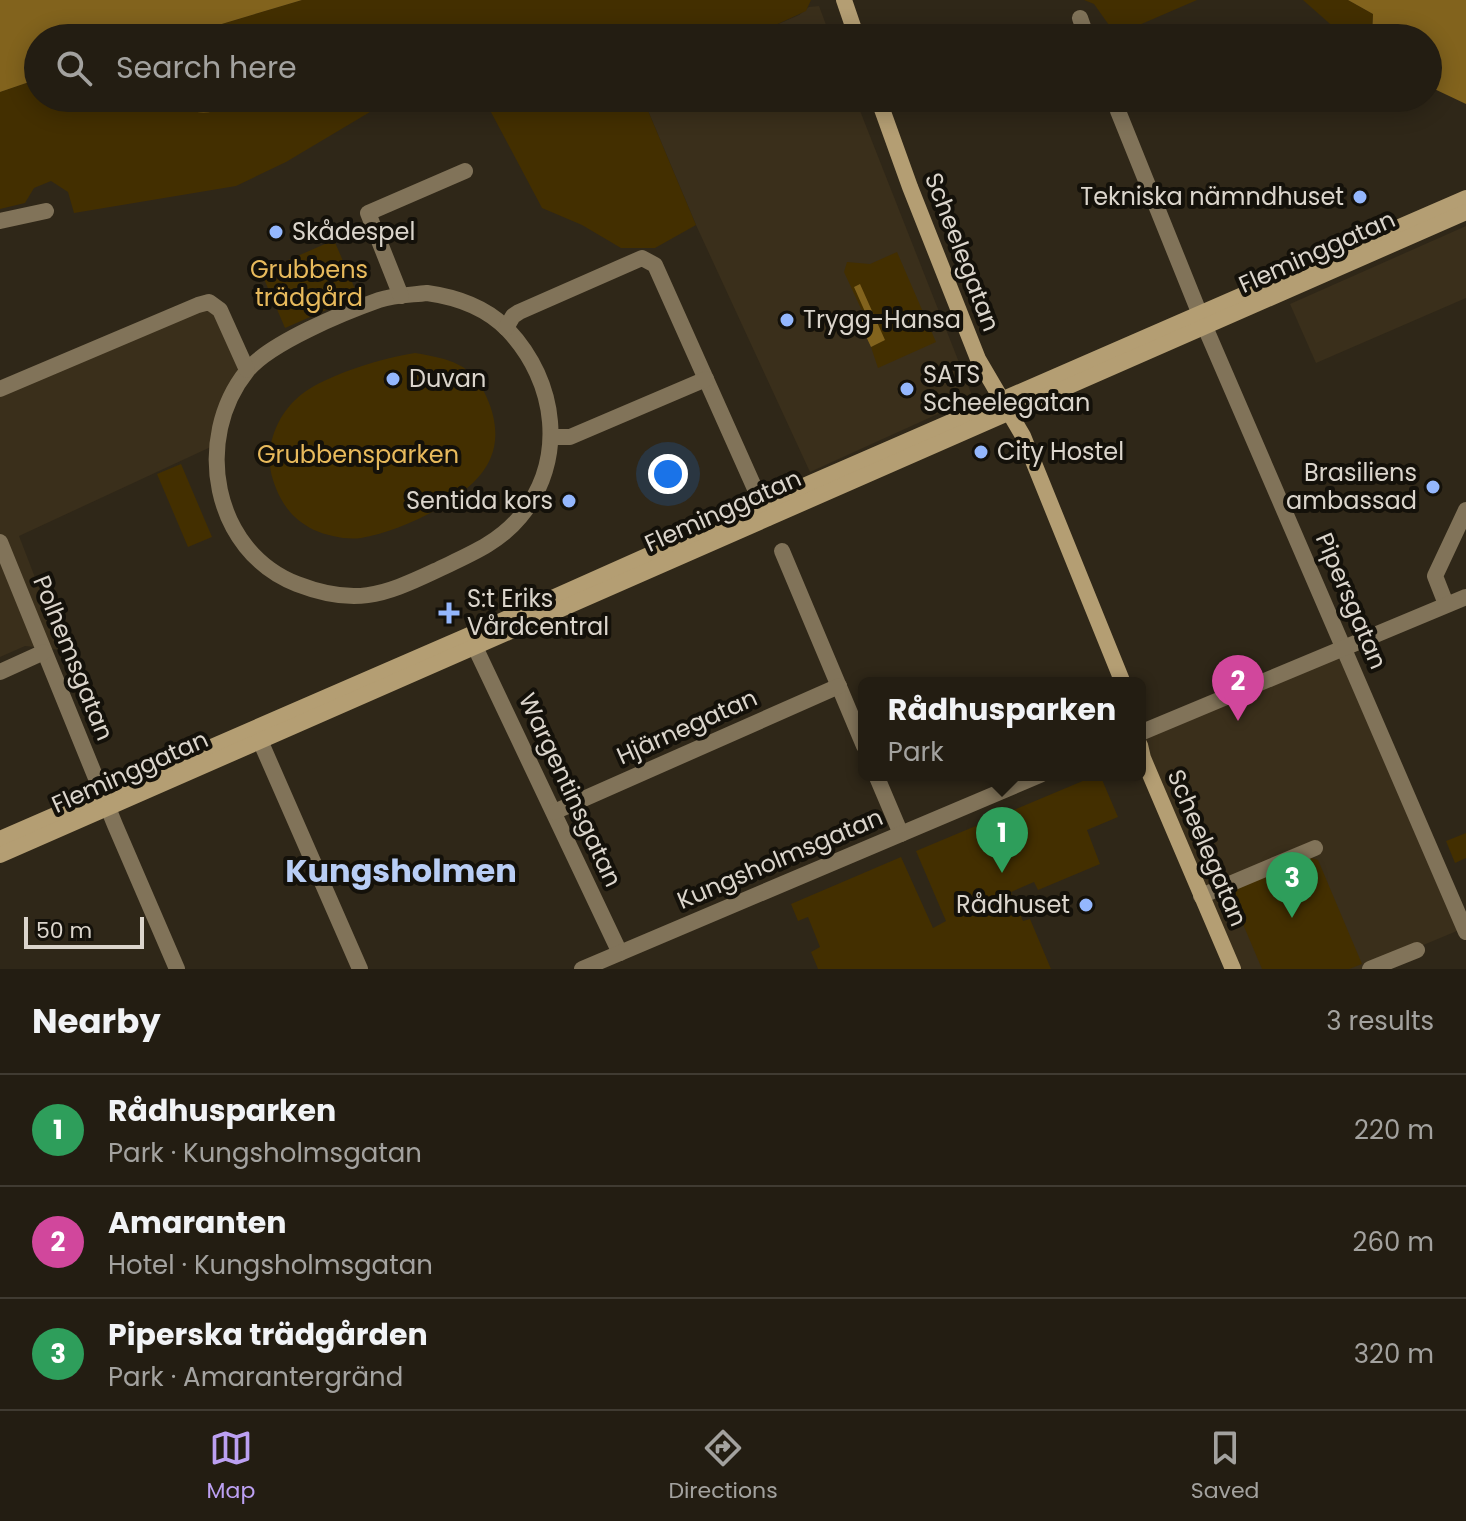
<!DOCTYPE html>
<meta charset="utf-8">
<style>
body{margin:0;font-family:Poppins,sans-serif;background:#2b261b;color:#f1f3f6}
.scale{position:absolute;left:24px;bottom:20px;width:120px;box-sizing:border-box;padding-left:8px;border:4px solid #dbd5cc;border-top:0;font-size:22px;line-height:28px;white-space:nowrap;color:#dbd5cc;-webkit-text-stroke:6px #14110a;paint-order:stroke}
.you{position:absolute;left:668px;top:474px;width:28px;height:28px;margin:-20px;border:6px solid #fff;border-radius:50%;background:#1a73e8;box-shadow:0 0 0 12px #1a73e833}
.badge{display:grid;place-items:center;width:52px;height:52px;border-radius:50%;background:#bca0f2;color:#fff;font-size:26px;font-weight:700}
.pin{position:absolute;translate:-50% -66px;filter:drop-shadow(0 2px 4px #0008)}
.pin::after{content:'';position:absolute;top:42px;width:28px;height:24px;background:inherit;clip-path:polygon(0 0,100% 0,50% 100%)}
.popup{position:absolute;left:858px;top:677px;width:288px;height:104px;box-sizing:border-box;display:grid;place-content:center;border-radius:12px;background:#231d12;filter:drop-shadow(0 2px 6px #0005);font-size:26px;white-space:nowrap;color:#a3a29f}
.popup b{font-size:30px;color:#f1f3f6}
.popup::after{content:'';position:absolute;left:50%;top:100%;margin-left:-16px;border:16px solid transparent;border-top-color:#231d12}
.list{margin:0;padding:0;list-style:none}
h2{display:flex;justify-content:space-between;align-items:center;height:104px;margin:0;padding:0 32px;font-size:34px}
h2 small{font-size:26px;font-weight:400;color:#a3a29f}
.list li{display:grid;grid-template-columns:52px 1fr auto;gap:24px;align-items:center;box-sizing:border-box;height:112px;padding:0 32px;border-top:2px solid #403b32}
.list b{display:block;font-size:30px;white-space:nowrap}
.list p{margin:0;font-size:26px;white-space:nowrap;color:#a3a29f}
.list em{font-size:26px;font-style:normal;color:#a3a29f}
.icon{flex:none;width:44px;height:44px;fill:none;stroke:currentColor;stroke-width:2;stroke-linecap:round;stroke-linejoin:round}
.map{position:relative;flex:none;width:1466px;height:969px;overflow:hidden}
.search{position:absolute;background:#231d12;box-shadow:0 4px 20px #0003;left:24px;right:24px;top:24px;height:88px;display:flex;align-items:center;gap:20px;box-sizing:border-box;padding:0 28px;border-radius:44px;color:#a3a29f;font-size:30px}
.sheet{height:440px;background:#231d12}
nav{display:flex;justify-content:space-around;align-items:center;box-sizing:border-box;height:112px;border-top:2px solid #403b32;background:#231d12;font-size:22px;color:#a3a29f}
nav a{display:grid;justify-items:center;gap:4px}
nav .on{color:#bca0f2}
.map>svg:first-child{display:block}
.built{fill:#3a2f1b}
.green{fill:#432f00}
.water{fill:#82631d}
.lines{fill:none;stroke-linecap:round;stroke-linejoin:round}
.street{stroke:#817359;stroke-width:16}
.secondary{stroke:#b49e73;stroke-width:16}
.poi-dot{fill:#94b7fd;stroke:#14110a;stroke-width:3}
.labels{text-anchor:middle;stroke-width:8;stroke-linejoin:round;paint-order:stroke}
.poi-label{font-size:24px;fill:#dbd5cc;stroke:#14110a;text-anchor:start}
.street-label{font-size:24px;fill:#dbd5cc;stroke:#14110a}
.park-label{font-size:24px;fill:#e8ba5c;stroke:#14110a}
.district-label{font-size:32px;font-weight:bold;fill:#b8cdf5;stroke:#14110a}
</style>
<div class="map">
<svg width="1466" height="969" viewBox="0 0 1466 969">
<rect width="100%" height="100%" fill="#2f2718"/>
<!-- built -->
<g class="built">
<path d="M 819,6 L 831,38 L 747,38 L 799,15 L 809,7 Z"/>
<path d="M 649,98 L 855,98 L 973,398 L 810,472 L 696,225 L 646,106 Z"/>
<path d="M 1466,226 L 1466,298 L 1316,363 L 1290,304 Z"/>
<path d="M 209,304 L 246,370 L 215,445 L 19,536 L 63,650 L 25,646 L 0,657 L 0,388 Z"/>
<path d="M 1344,647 L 1464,928 L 1366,969 L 1233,969 L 1140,734 Z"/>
</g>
<!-- green -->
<g class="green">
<path d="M 302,0 L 811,0 L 806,11 L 747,38 L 175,38 Z"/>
<path d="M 1084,0 L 1197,0 L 1116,35 L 1094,4 Z"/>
<path d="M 1303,0 L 1348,0 L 1373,14 L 1372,38 L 1346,38 Z"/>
<path d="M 38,79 L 38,98 L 649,98 L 646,106 L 696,225 L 655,248 L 621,248 L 582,225 L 542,208 L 484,99 L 451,106 L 375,109 L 286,162 L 236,186 L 74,213 L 68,192 L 51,181 L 34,188 L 25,203 L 0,209 L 0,92 Z"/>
<path d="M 334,240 L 358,296 L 285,328 L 261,272 Z"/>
<path d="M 897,252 L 936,342 L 878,368 L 871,347 L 884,340 L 855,287 L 867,314 L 864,315 L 844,272 L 847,262 L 870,264 Z"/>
<path d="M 415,353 C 450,359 472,363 487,398 C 495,416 499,438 491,457 C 475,498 402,531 361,538 C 346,540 328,536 314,530 C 292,519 281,504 273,480 C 263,450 276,414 302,394 C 326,375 385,357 415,353 Z"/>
<path d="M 181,464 L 212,537 L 188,547 L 157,474 Z"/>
<path d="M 1097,775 L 1100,775 L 1118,817 L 1087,830 L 1100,864 L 1038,890 L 1034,882 L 1011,892 L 1023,921 L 1030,919 L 1051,969 L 818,969 L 811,952 L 820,947 L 808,917 L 798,921 L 791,904 L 901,857 L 933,928 L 946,921 L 916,851 Z"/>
<path d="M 1466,833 L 1466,858 L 1455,863 L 1446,841 Z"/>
<path d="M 1308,857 L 1318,860 L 1362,964 L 1349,969 L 1262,969 L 1229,891 Z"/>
</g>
<!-- water -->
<g class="water">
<path d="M 0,0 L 302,0 L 175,38 L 38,38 L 38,79 L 0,92 Z"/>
<path d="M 1348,0 L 1466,0 L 1466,104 L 1428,86 L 1428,38 L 1372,38 L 1373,14 Z"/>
<path d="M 175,98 L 244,98 C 223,112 192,122 175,98 Z"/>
<path d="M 860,284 L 885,340 L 871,347 L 864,332 L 858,334 L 852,321 L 866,314 L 854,287 Z"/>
</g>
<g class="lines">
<!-- street -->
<g class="street">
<path d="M 1080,18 L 1087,38"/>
<path d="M 1118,111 L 1205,327 L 1466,932"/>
<path d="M 0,221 L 46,211"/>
<path d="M 427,293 C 456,297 487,308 508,330 C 557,382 567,460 520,517 C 498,544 466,556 435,571 C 382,596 354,606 297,584 C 212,551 193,438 247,371 C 269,343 345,312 379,300 C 394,295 411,295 427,293 Z"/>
<path d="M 401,296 L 368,213 L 465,171"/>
<path d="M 506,328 L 513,316 L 519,312 L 642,258 L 655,265 L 768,518"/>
<path d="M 0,389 L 198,305 L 209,302 L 220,310 L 247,370"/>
<path d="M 553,437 L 570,437 L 706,379"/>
<path d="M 0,542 L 115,825 L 177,969"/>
<path d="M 782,551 L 864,746"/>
<path d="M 1446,604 L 1435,576 L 1466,510"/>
<path d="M 475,647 L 620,953"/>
<path d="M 0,672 L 44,652"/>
<path d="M 255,729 L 360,969"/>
<path d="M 1140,733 L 1466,597"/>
<path d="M 876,775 L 901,834"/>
<path d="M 554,812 L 839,686"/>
<path d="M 1201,896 L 1315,848"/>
<path d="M 582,969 L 1040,775"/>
<path d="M 1370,969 L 1417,950"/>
</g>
<!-- secondary -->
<g class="secondary">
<path d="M 844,0 L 857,38"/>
<path d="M 878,98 L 910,187 L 978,359 L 1023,436 L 1123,683"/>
<path d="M 1140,745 L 1143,758 L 1233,969"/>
<path d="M 0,839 L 483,629 L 799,488 L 1466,198"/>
<path d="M 0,855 L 1466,212"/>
</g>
</g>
<!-- markers -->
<g class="poi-dot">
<circle cx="1360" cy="197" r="8"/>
<circle cx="276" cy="232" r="8"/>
<circle cx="787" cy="320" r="8"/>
<circle cx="393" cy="379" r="8"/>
<circle cx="907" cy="389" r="8"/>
<circle cx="981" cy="452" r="8"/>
<circle cx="1433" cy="487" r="8"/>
<circle cx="569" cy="501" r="8"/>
<path d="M445 601h8v8h8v8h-8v8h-8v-8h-8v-8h8z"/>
<circle cx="1086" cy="905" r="8"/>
</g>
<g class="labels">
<!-- poi labels -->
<g class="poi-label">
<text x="1344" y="205" text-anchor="end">Tekniska nämndhuset</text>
<text x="292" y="240">Skådespel</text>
<text x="803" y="328">Trygg-Hansa</text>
<text x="923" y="383">SATS<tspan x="923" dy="28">Scheelegatan</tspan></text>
<text x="409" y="387">Duvan</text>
<text x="997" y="460">City Hostel</text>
<text x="1417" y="481" text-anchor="end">Brasiliens<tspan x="1417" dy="28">ambassad</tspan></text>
<text x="553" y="509" text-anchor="end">Sentida kors</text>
<text x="467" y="607">S:t Eriks<tspan x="467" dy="28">Vårdcentral</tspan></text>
<text x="1070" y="913" text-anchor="end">Rådhuset</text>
</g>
<!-- street labels -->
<g class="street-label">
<text transform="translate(962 252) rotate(69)" y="8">Scheelegatan</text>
<text transform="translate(1317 252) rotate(-24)" y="8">Fleminggatan</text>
<text transform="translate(723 511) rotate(-24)" y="8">Fleminggatan</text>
<text transform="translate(1351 601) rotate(67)" y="8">Pipersgatan</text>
<text transform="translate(73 658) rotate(68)" y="8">Polhemsgatan</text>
<text transform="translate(687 727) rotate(-24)" y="8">Hjärnegatan</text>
<text transform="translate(130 772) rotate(-24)" y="8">Fleminggatan</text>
<text transform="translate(570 790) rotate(65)" y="8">Wargentinsgatan</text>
<text transform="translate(1207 848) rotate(67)" y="8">Scheelegatan</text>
<text transform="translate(780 859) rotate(-23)" y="8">Kungsholmsgatan</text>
</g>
<!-- park labels -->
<g class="park-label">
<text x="309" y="278">Grubbens<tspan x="309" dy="28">trädgård</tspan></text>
<text x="358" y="463">Grubbensparken</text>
</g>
<!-- district labels -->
<g class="district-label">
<text x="401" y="882">Kungsholmen</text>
</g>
</g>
</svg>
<div class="scale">50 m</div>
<div class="you"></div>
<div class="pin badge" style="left:1002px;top:873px;background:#2e9e5b">1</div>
<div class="popup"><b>Rådhusparken</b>Park</div>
<div class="pin badge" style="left:1238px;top:721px;background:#d1479c">2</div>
<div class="pin badge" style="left:1292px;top:918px;background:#2e9e5b">3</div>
<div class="search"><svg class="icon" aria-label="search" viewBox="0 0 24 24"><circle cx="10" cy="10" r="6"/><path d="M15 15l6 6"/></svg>Search here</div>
</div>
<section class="sheet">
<h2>Nearby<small>3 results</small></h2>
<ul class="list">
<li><span class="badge" style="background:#2e9e5b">1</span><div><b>Rådhusparken</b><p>Park · Kungsholmsgatan</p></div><em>220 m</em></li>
<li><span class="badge" style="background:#d1479c">2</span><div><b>Amaranten</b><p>Hotel · Kungsholmsgatan</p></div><em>260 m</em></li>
<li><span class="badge" style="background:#2e9e5b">3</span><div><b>Piperska trädgården</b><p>Park · Amarantergränd</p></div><em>320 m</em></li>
</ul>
</section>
<nav>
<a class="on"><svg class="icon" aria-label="map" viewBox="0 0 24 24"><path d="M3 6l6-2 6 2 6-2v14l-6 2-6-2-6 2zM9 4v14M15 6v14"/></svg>Map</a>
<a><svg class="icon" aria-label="directions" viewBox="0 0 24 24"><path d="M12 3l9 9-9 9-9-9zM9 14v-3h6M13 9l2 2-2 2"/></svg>Directions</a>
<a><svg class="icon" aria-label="saved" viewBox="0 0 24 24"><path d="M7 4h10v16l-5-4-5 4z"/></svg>Saved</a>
</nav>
